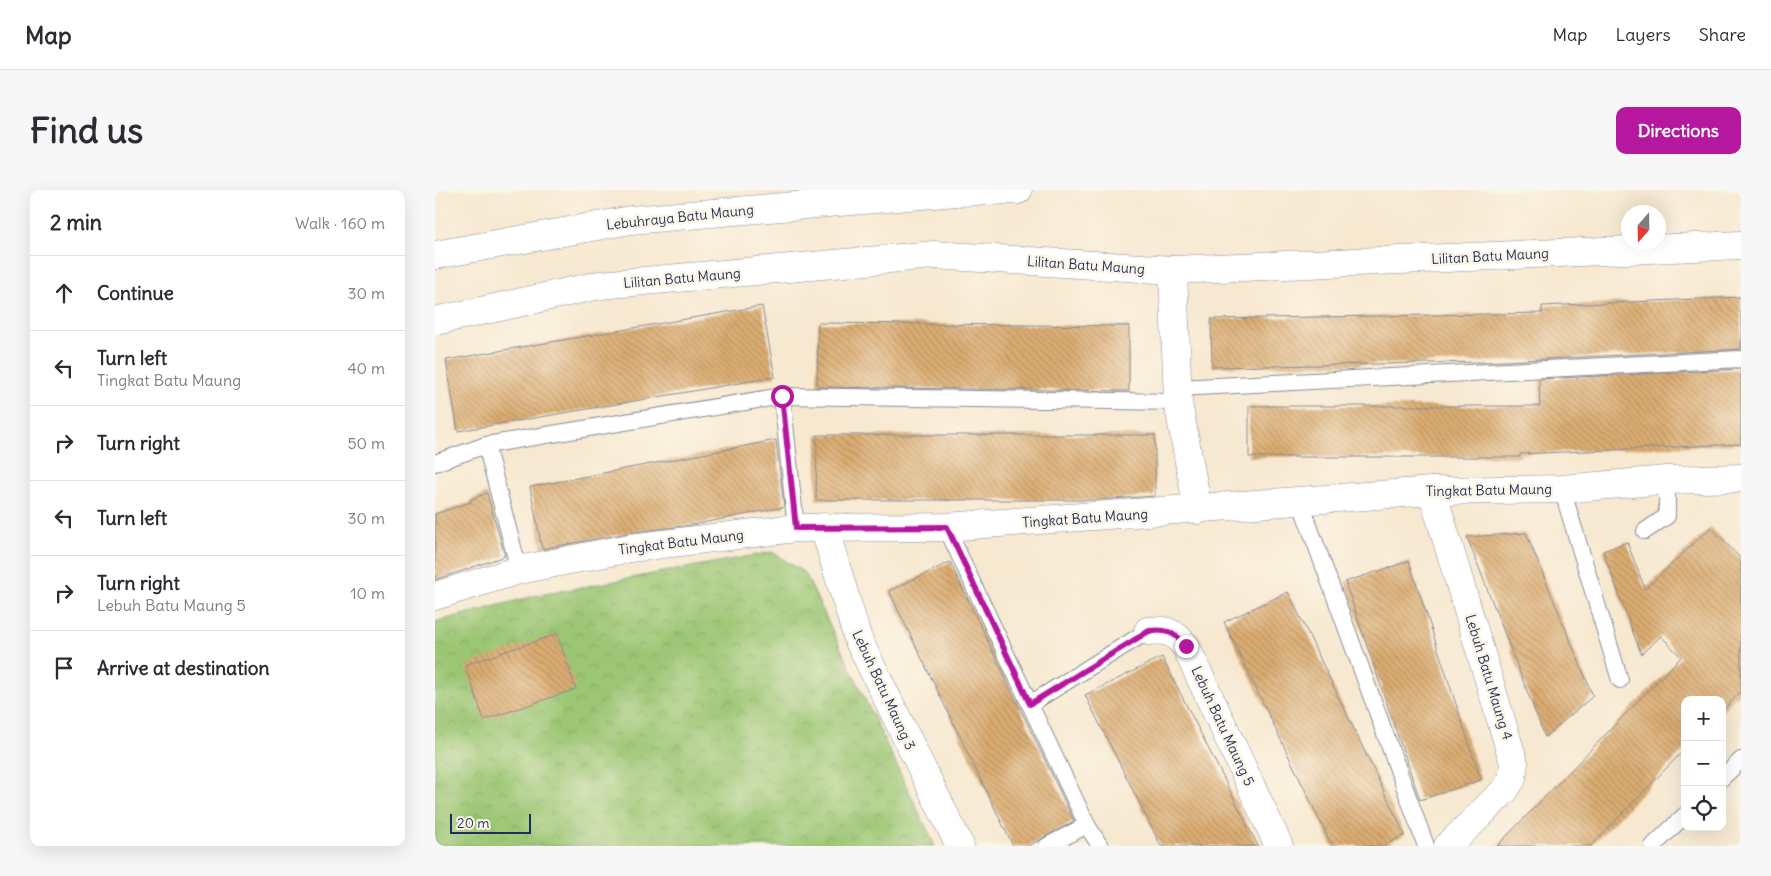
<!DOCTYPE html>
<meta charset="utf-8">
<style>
body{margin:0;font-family:Delius,sans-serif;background:#f7f7f7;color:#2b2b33}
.controls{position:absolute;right:15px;bottom:15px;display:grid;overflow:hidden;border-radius:10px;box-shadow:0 5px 20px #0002}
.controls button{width:45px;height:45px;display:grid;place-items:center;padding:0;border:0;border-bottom:1px solid #e1e1e2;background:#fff;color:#2b2b33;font:25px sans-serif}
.compass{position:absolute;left:1186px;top:15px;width:45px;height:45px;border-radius:50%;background:#fff;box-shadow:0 5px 20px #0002;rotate:200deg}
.scale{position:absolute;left:15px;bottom:12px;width:81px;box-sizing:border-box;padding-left:5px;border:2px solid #1b2f5e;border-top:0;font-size:14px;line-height:18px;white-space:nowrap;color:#1b2f5e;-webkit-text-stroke:4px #fcf5e5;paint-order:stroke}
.stop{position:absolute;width:15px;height:15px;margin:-11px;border:4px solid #b5179e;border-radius:50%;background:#fff}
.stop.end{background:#b5179e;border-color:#fff;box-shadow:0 1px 5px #0008}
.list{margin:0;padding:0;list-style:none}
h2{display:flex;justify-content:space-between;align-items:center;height:65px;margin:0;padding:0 20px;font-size:21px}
h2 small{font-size:16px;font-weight:400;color:#7c7c81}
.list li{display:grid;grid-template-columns:32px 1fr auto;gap:15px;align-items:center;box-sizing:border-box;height:75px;padding:0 20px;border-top:1px solid #e1e1e2}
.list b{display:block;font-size:19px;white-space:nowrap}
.list p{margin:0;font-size:16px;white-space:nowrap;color:#7c7c81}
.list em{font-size:16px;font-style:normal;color:#7c7c81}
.icon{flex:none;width:28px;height:28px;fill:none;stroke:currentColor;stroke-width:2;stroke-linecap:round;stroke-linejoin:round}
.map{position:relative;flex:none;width:1306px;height:656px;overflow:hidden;border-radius:10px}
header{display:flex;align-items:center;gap:30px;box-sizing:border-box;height:70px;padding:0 25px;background:#fff;border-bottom:1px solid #e1e1e2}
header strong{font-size:24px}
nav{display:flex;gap:28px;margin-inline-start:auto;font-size:18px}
.intro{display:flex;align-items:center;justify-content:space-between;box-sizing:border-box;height:120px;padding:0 30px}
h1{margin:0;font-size:35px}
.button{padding:12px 22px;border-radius:10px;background:#b5179e;color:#fff;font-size:18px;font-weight:700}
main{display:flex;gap:30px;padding:0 30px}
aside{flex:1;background:#fff;border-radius:10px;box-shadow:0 5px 20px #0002}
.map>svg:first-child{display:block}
.park{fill:url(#park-crowns);stroke:#5b7a68}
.building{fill:url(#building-back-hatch)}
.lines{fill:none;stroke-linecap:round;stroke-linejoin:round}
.lane-casing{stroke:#898c97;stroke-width:18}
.street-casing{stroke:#898c97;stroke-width:29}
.lane{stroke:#fff;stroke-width:16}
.street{stroke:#fff;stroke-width:28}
.route{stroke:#b5179e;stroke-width:6}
.labels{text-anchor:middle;stroke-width:5;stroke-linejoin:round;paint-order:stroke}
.street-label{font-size:14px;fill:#1b2f5e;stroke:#fcf5e5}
</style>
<header>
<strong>Map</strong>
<nav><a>Map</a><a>Layers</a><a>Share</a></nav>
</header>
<div class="intro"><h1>Find us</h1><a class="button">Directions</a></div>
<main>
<aside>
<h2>2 min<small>Walk · 160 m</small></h2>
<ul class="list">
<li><svg class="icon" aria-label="ahead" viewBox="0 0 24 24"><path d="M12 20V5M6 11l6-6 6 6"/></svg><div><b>Continue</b></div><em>30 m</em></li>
<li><svg class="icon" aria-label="left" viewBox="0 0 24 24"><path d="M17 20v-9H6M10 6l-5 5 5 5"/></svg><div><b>Turn left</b><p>Tingkat Batu Maung</p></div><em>40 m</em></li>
<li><svg class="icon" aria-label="right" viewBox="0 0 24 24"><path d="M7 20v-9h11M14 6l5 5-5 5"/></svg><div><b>Turn right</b></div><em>50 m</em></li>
<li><svg class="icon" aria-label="left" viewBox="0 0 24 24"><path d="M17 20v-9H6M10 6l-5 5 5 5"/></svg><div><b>Turn left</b></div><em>30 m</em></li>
<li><svg class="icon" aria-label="right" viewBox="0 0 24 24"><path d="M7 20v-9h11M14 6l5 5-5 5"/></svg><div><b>Turn right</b><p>Lebuh Batu Maung 5</p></div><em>10 m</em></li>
<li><svg class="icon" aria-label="arrive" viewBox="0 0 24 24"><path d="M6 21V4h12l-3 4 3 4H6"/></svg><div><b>Arrive at destination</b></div></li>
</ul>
</aside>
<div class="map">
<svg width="1306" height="656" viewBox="0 0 1306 656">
<defs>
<pattern id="park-crowns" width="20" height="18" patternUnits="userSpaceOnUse" patternTransform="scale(1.25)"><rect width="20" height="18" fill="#9bc673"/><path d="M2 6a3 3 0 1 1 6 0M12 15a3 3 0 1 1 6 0" fill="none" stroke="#85aa66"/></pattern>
<pattern id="building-back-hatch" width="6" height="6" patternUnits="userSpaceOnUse" patternTransform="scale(1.25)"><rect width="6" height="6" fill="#dcad72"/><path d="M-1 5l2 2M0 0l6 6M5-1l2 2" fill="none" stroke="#b28d61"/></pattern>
</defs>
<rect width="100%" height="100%" fill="#fcf5e5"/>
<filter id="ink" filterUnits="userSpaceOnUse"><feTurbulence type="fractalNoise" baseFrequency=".02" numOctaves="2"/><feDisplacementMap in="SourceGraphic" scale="10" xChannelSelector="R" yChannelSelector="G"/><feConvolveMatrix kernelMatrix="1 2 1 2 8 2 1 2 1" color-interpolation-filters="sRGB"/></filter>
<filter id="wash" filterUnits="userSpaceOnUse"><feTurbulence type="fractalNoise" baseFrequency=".0096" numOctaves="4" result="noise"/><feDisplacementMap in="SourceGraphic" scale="20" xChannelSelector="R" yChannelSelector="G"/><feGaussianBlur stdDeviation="1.12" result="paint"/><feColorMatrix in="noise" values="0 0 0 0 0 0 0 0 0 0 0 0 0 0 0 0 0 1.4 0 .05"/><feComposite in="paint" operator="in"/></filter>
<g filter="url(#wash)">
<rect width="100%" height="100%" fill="#f7e8d0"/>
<!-- park -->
<path class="park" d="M 337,362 L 370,383 L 500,656 L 0,656 L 0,432 L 99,406 Z"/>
<g id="blocks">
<!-- building -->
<g class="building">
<path d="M 1306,107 L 1306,159 L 1049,172 L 777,177 L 776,129 L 1107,123 L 1107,116 Z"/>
<path d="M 327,116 L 340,187 L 23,241 L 11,170 Z"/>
<path d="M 383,133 L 694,136 L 694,201 L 382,197 Z"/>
<path d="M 1306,179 L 1306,254 L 1085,264 L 1085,267 L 814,267 L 814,216 L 1105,216 L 1104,189 Z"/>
<path d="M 382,245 L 720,245 L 720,306 L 660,310 L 381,310 Z"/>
<path d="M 341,250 L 349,317 L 257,335 L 192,343 L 107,359 L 95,297 Z"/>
<path d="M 52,303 L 70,366 L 0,390 L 0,324 L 36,312 L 35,310 Z"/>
<path d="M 1276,337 L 1306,369 L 1306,501 L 1287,521 L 1287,510 L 1250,510 L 1250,559 L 1156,656 L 1062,656 L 1246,467 L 1226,446 L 1206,464 L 1168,361 L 1192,352 L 1210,399 Z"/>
<path d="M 1091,343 L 1158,506 L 1110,547 L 1032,347 Z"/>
<path d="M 974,371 L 1046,590 L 985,610 L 910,392 Z"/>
<path d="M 515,372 L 639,631 L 593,656 L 578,656 L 454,401 Z"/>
<path d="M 853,402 L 970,645 L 947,656 L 897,656 L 789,432 Z"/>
<path d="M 122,444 L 141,499 L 49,530 L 30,475 Z"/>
<path d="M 727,467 L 823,656 L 726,656 L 650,505 Z"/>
</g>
</g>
</g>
<g filter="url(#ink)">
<use href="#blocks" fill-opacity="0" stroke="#898c97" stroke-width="1"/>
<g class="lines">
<defs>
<g id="lane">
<path d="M 743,198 L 1306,169"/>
<path d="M 347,206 L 361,338"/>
<path d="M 51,255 L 84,380"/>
<path d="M 0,273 L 51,255 L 347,206 L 743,212"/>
<path d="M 1127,299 L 1185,490"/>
<path d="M 865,311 L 991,656"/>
<path d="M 511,337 L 652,635 L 665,656"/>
<path d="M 1210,341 L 1232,326 L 1232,290"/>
<path d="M 595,514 L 713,441"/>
<path d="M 1287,588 L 1306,570"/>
<path d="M 612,656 L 652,635"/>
<path d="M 1218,656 L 1250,625"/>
</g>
<g id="street">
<path d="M 0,65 L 196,30 L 521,2 L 583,0"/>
<path d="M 738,80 L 743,212 L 763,320"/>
<path d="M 0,131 L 165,95 L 499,65 L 738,80 L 1306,55"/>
<path d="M 997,301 L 1079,573 L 1077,589 L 1070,600 L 1013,656"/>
<path d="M 389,337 L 423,449 L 525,656"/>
<path d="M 0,406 L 84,380 L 195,358 L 361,338 L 511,337 L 997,301 L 1127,299 L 1232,290 L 1306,288"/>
<path d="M 713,441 C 731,439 740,442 751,457 L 844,656"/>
</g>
</defs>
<!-- lane casing -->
<use href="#lane" class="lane-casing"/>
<!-- street casing -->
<use href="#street" class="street-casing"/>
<!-- lane -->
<use href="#lane" class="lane"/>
<!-- street -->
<use href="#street" class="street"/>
</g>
</g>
<g class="lines" filter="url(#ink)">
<!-- route -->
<path class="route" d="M 347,206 L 361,338 L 512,337 L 595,514 L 714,441 C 731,439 740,442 751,456"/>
</g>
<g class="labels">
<!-- street labels -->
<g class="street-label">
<text transform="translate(245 27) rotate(-6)" y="5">Lebuhraya Batu Maung</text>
<text transform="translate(1055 66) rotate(-3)" y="5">Lilitan Batu Maung</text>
<text transform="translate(651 75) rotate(4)" y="5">Lilitan Batu Maung</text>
<text transform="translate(247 88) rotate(-5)" y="5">Lilitan Batu Maung</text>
<text transform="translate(1054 300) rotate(-1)" y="5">Tingkat Batu Maung</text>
<text transform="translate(650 328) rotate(-4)" y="5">Tingkat Batu Maung</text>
<text transform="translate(246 352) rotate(-7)" y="5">Tingkat Batu Maung</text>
<text transform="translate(1054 487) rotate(73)" y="5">Lebuh Batu Maung 4</text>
<text transform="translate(449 500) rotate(65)" y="5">Lebuh Batu Maung 3</text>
<text transform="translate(788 536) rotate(65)" y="5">Lebuh Batu Maung 5</text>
</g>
</g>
</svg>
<div class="controls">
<button>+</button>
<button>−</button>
<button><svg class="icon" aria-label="locate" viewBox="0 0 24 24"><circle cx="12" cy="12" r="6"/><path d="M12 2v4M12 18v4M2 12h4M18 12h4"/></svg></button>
</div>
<svg class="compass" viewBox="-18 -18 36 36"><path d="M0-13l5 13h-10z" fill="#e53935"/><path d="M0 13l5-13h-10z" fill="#7c7c81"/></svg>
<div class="scale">20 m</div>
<div class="stop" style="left:347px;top:206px"></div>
<div class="stop end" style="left:751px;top:456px"></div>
</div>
</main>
